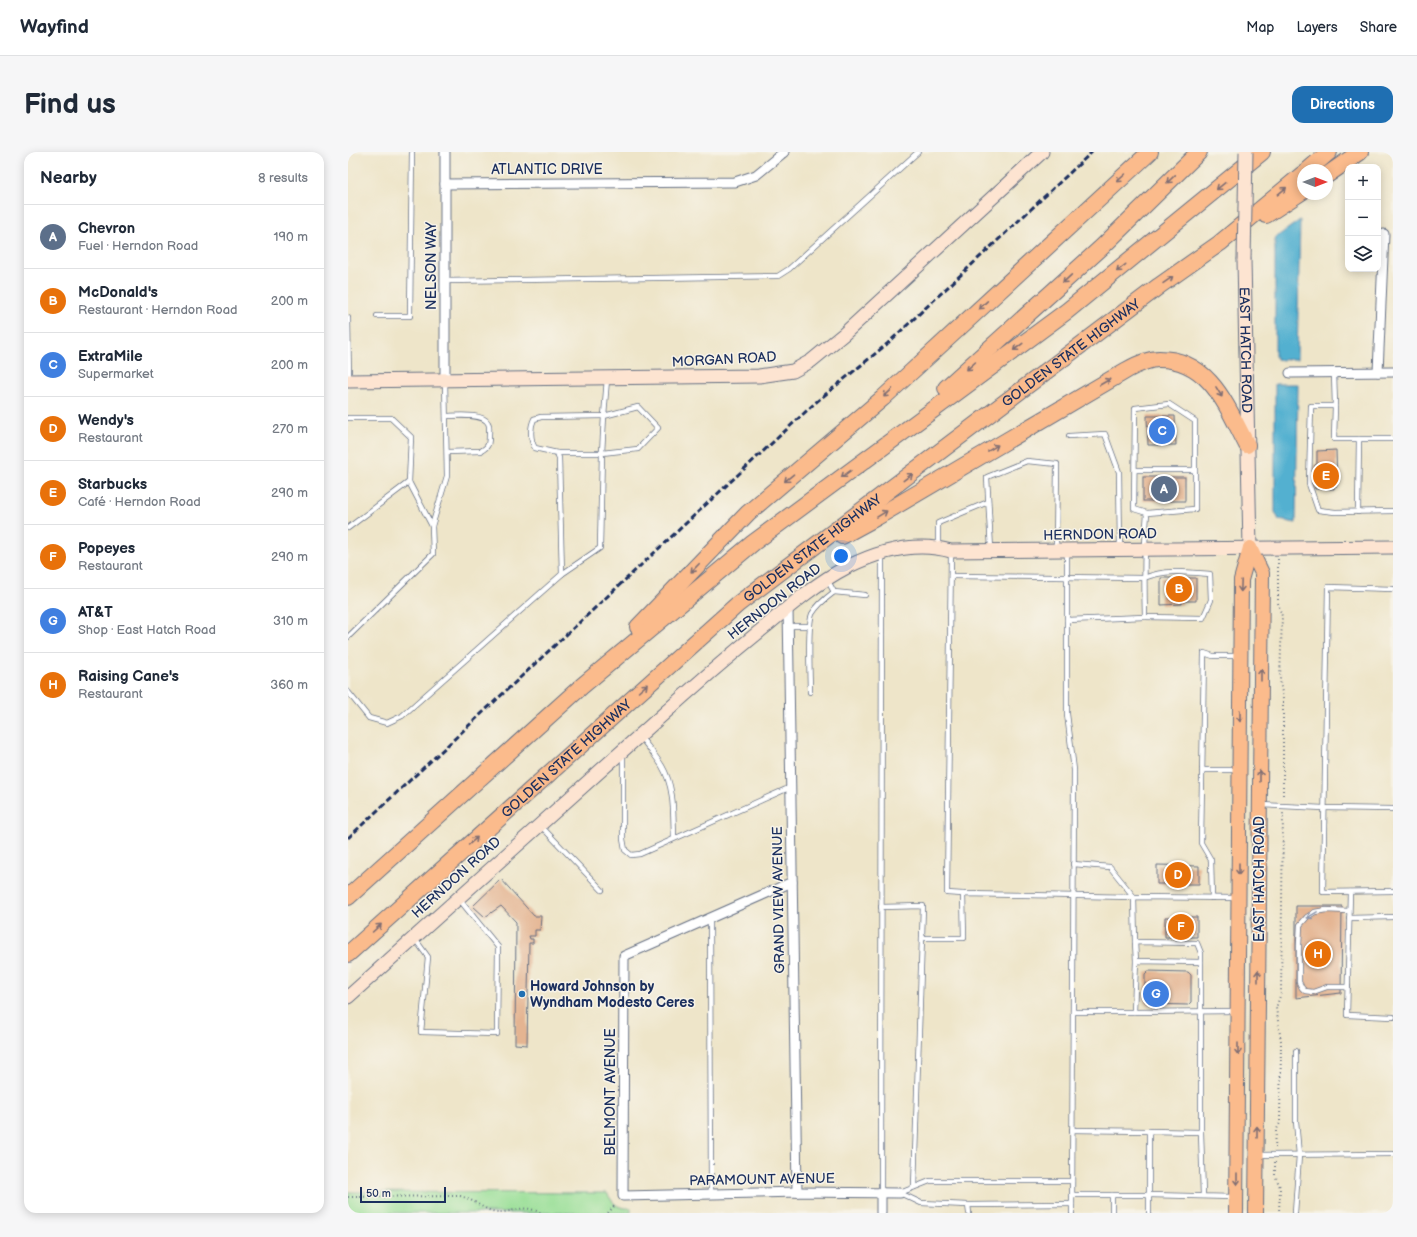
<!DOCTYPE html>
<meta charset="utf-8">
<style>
body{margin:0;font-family:"Balsamiq Sans",sans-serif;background:#f6f6f7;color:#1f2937}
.controls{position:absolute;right:12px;top:12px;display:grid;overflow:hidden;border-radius:8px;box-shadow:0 2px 10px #0003}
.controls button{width:36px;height:36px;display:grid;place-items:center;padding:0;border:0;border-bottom:1px solid #e0e1e3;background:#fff;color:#1f2937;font:20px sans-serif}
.compass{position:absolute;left:949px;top:12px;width:36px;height:36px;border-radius:50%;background:#fff;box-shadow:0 2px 10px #0003;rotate:90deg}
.scale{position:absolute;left:12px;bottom:10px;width:86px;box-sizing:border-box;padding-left:4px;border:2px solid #1b2f5e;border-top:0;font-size:11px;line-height:14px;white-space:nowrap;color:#1b2f5e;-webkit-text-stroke:3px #f7f3e8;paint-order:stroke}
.you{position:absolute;left:493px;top:404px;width:14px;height:14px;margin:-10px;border:3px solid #fff;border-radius:50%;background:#1a73e8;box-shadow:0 0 0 6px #1a73e833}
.badge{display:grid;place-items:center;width:26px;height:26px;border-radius:50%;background:#1f6fb2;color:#fff;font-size:13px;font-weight:700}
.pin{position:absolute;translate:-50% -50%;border:2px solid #fff;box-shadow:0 1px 4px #0006}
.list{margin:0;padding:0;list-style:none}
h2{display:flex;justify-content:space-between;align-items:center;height:52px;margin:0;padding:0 16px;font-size:17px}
h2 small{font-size:13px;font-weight:400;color:#747a83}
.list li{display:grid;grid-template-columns:26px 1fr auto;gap:12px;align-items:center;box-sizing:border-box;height:64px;padding:0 16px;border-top:1px solid #e0e1e3}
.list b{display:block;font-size:15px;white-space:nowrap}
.list p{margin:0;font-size:13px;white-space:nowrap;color:#747a83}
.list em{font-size:13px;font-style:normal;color:#747a83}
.icon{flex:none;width:22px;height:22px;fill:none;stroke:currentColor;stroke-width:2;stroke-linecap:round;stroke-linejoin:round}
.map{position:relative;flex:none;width:1045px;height:1061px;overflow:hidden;border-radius:12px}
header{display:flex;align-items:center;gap:24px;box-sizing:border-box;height:56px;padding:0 20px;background:#fff;border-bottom:1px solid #e0e1e3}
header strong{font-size:19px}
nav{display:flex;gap:22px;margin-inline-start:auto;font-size:14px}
.intro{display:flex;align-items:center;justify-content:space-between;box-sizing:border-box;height:96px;padding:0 24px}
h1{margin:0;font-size:28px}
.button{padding:10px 18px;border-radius:12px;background:#1f6fb2;color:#fff;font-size:14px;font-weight:700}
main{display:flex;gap:24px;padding:0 24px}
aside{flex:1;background:#fff;border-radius:12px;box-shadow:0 2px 10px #0003}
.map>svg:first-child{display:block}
.green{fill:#99df97;stroke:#5a877a}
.water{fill:#52b0d0;stroke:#367097}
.building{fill:#e4b491}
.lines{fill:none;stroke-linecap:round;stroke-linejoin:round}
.lane-casing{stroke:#656f83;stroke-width:6}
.street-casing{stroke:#656f83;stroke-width:11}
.secondary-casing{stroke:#656f83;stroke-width:15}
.primary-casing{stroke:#656f83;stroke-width:16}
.highway-casing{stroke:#656f83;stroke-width:18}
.path{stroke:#656f83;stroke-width:2;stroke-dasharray:1 3;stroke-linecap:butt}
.lane{stroke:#fff;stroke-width:4.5}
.street{stroke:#fff;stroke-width:9}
.secondary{stroke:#fde4d1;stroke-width:13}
.primary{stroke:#fbbb8c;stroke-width:14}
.highway{stroke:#fbbb8c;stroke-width:16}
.rail{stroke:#1b2f5e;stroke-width:3;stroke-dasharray:6 3;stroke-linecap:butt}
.secondary-bridge-casing{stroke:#656f83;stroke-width:15;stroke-linecap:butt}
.secondary-bridge{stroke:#fde4d1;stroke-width:13}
.oneway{stroke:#806e73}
.oneway2{stroke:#8d97ae}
.poi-dot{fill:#1f6fb2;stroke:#f7f3e8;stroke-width:1.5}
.labels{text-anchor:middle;stroke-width:3;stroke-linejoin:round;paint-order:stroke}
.street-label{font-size:14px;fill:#1b2f5e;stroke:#f7f3e8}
.poi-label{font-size:14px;font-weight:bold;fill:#1b2f5e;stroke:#f7f3e8;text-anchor:start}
</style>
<header>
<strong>Wayfind</strong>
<nav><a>Map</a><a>Layers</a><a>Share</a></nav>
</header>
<div class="intro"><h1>Find us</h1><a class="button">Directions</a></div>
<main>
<aside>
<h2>Nearby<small>8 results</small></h2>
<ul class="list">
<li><span class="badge" style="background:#5c6f8a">A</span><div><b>Chevron</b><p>Fuel · Herndon Road</p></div><em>190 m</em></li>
<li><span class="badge" style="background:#e8710a">B</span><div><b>McDonald's</b><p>Restaurant · Herndon Road</p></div><em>200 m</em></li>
<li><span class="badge" style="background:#3f7fe0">C</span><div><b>ExtraMile</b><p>Supermarket</p></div><em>200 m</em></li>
<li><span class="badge" style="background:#e8710a">D</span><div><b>Wendy's</b><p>Restaurant</p></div><em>270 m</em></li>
<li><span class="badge" style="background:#e8710a">E</span><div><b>Starbucks</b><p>Café · Herndon Road</p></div><em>290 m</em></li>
<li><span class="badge" style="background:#e8710a">F</span><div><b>Popeyes</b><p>Restaurant</p></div><em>290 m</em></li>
<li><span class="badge" style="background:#3f7fe0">G</span><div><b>AT&amp;T</b><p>Shop · East Hatch Road</p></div><em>310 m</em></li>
<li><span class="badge" style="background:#e8710a">H</span><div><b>Raising Cane's</b><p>Restaurant</p></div><em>360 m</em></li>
</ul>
</aside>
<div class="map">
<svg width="1045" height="1061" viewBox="0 0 1045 1061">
<rect width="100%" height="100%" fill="#f7f3e8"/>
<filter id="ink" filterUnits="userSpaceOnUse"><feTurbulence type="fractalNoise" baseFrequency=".025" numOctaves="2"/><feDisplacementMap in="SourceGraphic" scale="8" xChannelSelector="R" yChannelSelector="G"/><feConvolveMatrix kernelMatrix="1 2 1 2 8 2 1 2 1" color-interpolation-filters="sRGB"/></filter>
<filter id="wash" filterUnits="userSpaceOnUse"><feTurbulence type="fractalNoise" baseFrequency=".012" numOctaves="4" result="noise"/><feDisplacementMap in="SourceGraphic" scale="16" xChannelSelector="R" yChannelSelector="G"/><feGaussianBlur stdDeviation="0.9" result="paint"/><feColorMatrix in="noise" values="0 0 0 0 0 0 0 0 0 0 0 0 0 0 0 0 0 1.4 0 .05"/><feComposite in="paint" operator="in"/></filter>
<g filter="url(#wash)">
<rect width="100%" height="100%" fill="#eee5c9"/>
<!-- green -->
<path class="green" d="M 0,1040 L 259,1041 C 265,1052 270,1057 283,1056 L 283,1061 L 0,1061 Z"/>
<!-- water -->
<g class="water">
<path d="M 952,68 L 949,207 L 930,208 L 927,204 L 927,86 Z"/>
<path d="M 927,232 L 950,232 L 948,371 L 931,368 L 927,360 Z"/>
</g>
<g id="blocks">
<!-- building -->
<g class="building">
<path d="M 799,264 L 827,264 L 828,293 L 800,293 Z"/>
<path d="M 988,298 L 989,334 L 987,334 L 986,337 L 967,337 L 967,313 L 969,313 L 969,299 Z"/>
<rect x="795" y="325" width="42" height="24"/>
<path d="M 813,426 L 848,426 L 848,449 L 834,449 L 834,452 L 813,453 Z"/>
<path d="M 809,713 L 851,714 L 851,732 L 809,732 Z"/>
<path d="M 153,727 L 186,764 L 193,764 L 192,778 L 187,778 L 187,784 L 181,784 L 182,787 L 185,787 L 185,791 L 181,791 L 179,893 L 167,892 L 168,770 L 153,754 L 137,765 L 125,754 Z"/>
<path d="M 948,754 L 994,754 L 993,841 L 948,846 Z"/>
<path d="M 817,765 L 849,765 L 849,785 L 837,785 L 837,788 L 831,788 L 831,785 L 817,785 Z"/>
<path d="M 800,819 L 840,820 L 843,823 L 843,850 L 840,853 L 800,852 L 797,849 L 797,822 Z"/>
</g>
</g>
</g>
<g filter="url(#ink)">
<use href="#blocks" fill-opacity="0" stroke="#656f83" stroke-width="1"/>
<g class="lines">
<defs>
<g id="lane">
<path d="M 97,129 L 430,124 L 441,117 L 570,0"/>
<path d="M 29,164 L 62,164 L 64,0"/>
<path d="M 0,166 L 1,228"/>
<path d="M 986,221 L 987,254"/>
<path d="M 98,264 C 108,264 135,261 140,271 C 142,274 141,279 141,283 C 141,291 141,295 133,299 L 99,300"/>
<path d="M 0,266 L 43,266 L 63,285 L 61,330"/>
<path d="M 721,284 L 757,282 L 771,320 L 772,396"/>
<path d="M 1045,287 L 986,287 L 987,254 L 963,254 L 961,332 L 970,358 L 987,360 L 1045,359"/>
<path d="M 209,301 L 254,301 L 256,264 L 290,255 L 310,276 L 290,297 L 254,301 L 252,396 L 214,422"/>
<path d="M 787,318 L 847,318"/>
<path d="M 1010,360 L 1011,287"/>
<path d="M 84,374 L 99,324 L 97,229"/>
<path d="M 0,376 L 61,330 L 84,374 L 85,402 L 0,485"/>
<path d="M 590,396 L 590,371 L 640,350"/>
<path d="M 643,397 L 639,325 L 679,309 L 709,312 L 708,396"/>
<path d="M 719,400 L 719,562 L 726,618 L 724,1061"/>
<path d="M 603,401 L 599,741 L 615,742"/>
<path d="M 603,424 L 796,426 C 818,417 839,420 862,422 L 863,448 L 855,466 L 797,465 C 796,430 796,396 799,361 L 847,357 L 847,269 L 821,252 L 787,256 L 786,357 L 799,361"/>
<path d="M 480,429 L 486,440 L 517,443"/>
<path d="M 1045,437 L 980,435 L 975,740 L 1045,739"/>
<path d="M 719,468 L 797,465"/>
<path d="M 440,474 L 462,474"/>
<path d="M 0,540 L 21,566 L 39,571 L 54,564 L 214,422 L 211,306 L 209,301 L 187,296 C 182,288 182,275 186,267 L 193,265 L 256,264 L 259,227"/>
<path d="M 462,540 C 462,524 459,474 464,462 C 469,453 478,446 486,440"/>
<path d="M 292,584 C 299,594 308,604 314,614 C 327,636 325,662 326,686"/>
<path d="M 275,601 L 275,687 L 277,698 L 283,703 L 292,702 L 443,635"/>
<path d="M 854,618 L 891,618"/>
<path d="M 913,653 L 976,656 L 1045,657"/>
<path d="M 192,673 L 254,738"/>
<path d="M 1002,740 L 999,863 L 1045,865"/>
<path d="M 864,746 L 863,708 L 853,691 L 856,501 L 865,504 L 891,504"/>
<path d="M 533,755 L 575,754 L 566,1035"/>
<path d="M 362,766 L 363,1042"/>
<path d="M 1001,766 L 1045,765"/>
<path d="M 574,786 L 616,786 L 615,742 L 786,745 L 762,715 L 725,712"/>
<path d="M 67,787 L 80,805 L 73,880 L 149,882 L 150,795 L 111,747"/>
<path d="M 787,790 L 786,745 L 888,746"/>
<path d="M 788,809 L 787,790 L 849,791 L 853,801 L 853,980"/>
<path d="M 853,810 L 788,809 L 786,860 L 888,859"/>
<path d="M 1000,835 L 979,835 L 965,840 L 957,839 L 954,836 L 951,830 L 951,793 L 952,773 L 959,765 L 967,760 L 978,758 L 1001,759"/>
<path d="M 725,860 L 786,860"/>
<path d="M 724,978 L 801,979"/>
<path d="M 910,1003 L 1045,1002"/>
<path d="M 533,1040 L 534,402"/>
<path d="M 552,1041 L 582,1029 L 724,1029"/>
<path d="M 552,1041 L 573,1051 L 620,1053"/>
<path d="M 724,1043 L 801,1043 L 801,1061"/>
<path d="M 855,1044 L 853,980 L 801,979 L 801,1043 L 886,1045"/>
<path d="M 621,1061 L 620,1053 L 724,1052"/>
<path d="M 764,1061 L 764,1043"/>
<path d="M 947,1061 L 951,1003 L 948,969 L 948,899"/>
</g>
<g id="street">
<path d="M 97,0 L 97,228"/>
<path d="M 97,32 L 387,30 L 408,23 L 436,0"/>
<path d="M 1030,220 L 1036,82"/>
<path d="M 942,221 L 1045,220"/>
<path d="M 440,456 L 449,1040"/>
<path d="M 444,730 L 276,804 L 275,1044 L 449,1040 L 552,1041"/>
<path d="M 533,1061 L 533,1040"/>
</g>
<g id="secondary">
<path id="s1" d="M 896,108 L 902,396"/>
<path d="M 0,229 L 411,224 L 445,219 L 463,209 L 496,182 L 694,0"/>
<path d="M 0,845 C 103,752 206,659 310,567 C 345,535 381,504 418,474 C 443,453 470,430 499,415 C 531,399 568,389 603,399 L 1045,395"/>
</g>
<g id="primary">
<path d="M 902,396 L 914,421 L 908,1061"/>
<path d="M 888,1061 L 893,428 L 902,396"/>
</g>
<g id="highway">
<path d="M 960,18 L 981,0"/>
<path d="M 979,23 L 1012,0"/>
<path d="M 918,63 L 955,39"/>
<path d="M 598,236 L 754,95 L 851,0"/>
<path d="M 494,384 L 529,365 L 779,218 C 788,213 800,207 811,207 C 862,207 879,255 899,293"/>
<path d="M 290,475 L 400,361 L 535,246 L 802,0"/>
<path d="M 0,745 L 234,534 L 405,391 L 719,159 L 914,0"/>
<path id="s2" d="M 0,802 L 390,452 L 811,134 L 872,91 L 955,22"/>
</g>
</defs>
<!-- lane casing -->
<use href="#lane" class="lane-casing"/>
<!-- street casing -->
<use href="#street" class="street-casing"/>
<!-- secondary casing -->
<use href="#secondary" class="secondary-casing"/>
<!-- primary casing -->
<use href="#primary" class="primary-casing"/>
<!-- highway casing -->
<use href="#highway" class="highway-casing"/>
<!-- path -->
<g class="path">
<path d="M 930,407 L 930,451 L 934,464 L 932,529 L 935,547 L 935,646"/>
<path d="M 927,996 L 928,979 L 932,971 L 933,889 L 928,856 L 933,841 L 935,661"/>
<path d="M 927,1010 L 927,1023 L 932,1035 L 931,1061"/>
<path d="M 0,1045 L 112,1044 C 126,1047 136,1059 150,1060 C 166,1061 174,1051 193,1061"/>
<path d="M 260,1061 L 267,1053"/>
</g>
<!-- lane -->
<use href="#lane" class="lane"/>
<!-- street -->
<use href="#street" class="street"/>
<!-- secondary -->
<use href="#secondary" class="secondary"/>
<!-- primary -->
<use href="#primary" class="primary"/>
<!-- highway -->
<use href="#highway" class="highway"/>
<!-- rail -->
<path class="rail" d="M 0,686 L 467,251 L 539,192 L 744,0"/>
<defs>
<path id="secondary-bridge" d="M 896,108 L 898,0"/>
</defs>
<!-- secondary-bridge casing -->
<use href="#secondary-bridge" class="secondary-bridge-casing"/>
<!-- secondary-bridge -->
<use href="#secondary-bridge" class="secondary-bridge"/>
</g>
<!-- one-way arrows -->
<defs><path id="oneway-shaft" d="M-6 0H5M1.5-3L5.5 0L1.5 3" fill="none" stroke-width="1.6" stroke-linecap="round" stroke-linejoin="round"/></defs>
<g class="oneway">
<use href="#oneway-shaft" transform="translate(773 26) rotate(138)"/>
<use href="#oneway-shaft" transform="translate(823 27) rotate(136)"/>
<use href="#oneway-shaft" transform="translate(873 34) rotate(141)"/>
<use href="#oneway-shaft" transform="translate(934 39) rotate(-40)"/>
<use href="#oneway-shaft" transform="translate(773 116) rotate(142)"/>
<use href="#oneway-shaft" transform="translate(719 127) rotate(137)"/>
<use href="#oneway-shaft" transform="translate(820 128) rotate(-35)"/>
<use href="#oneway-shaft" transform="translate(635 153) rotate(137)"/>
<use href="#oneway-shaft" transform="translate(670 195) rotate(143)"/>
<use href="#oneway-shaft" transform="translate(623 214) rotate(138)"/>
<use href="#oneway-shaft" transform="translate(757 230) rotate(-30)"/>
<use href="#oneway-shaft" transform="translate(871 240) rotate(59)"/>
<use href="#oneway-shaft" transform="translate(540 241) rotate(137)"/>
<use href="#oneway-shaft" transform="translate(645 296) rotate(-31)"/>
<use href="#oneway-shaft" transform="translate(498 322) rotate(144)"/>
<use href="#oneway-shaft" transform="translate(560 325) rotate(-37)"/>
<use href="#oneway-shaft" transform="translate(441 326) rotate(140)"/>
<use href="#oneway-shaft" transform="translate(534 362) rotate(-31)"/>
<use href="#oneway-shaft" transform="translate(347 416) rotate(134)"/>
<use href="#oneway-shaft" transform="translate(893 434) rotate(92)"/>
<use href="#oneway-shaft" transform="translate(913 523) rotate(-90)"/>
<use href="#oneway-shaft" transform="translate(295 536) rotate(-42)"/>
<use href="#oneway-shaft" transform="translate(892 564) rotate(90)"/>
<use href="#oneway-shaft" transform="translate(912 624) rotate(-90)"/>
<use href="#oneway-shaft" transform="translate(125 689) rotate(-42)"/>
<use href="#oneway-shaft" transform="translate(891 717) rotate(90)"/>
<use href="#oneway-shaft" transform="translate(29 776) rotate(-42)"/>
<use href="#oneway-shaft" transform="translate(910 824) rotate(-90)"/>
<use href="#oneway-shaft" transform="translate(890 897) rotate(90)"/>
<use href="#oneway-shaft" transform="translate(909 980) rotate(-90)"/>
<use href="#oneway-shaft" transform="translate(889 1027) rotate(90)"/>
</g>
<use class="oneway2" href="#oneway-shaft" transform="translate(964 763) rotate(149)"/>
</g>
<!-- markers -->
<circle class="poi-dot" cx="174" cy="842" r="4"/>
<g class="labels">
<!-- street labels -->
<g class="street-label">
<text x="199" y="22">ATLANTIC DRIVE</text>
<text transform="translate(83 114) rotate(-90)" y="5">NELSON WAY</text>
<text dy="5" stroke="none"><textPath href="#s1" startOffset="90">EAST HATCH ROAD</textPath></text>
<text dy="5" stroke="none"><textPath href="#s2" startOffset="941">GOLDEN STATE HIGHWAY</textPath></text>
<text transform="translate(376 207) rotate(-3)" y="5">MORGAN ROAD</text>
<text transform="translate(752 382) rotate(-1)" y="5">HERNDON ROAD</text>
<text dy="5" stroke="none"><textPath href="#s2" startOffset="617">GOLDEN STATE HIGHWAY</textPath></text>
<text transform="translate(426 449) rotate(-38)" y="5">HERNDON ROAD</text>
<text dy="5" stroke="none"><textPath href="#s2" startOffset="293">GOLDEN STATE HIGHWAY</textPath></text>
<text transform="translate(108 725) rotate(-42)" y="5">HERNDON ROAD</text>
<text transform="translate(911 727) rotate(-90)" y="5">EAST HATCH ROAD</text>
<text transform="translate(430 748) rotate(-91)" y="5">GRAND VIEW AVENUE</text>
<text transform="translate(262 940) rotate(-90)" y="5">BELMONT AVENUE</text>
<text transform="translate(414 1027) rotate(-1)" y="5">PARAMOUNT AVENUE</text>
</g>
<!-- poi labels -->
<g class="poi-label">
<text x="182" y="839">Howard Johnson by<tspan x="182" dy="16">Wyndham Modesto Ceres</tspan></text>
</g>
</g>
</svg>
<div class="controls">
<button>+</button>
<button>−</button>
<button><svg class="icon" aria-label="layers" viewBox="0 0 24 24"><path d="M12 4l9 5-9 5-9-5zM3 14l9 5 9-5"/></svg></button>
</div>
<svg class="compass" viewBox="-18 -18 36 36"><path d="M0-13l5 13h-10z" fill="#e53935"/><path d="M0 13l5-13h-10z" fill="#747a83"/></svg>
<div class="scale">50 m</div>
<div class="you"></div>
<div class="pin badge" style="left:816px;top:337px;background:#5c6f8a">A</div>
<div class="pin badge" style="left:831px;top:437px;background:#e8710a">B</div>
<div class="pin badge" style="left:814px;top:279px;background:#3f7fe0">C</div>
<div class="pin badge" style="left:830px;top:723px;background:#e8710a">D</div>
<div class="pin badge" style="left:978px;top:324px;background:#e8710a">E</div>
<div class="pin badge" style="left:833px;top:775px;background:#e8710a">F</div>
<div class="pin badge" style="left:808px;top:842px;background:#3f7fe0">G</div>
<div class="pin badge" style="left:970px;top:802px;background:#e8710a">H</div>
</div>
</main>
